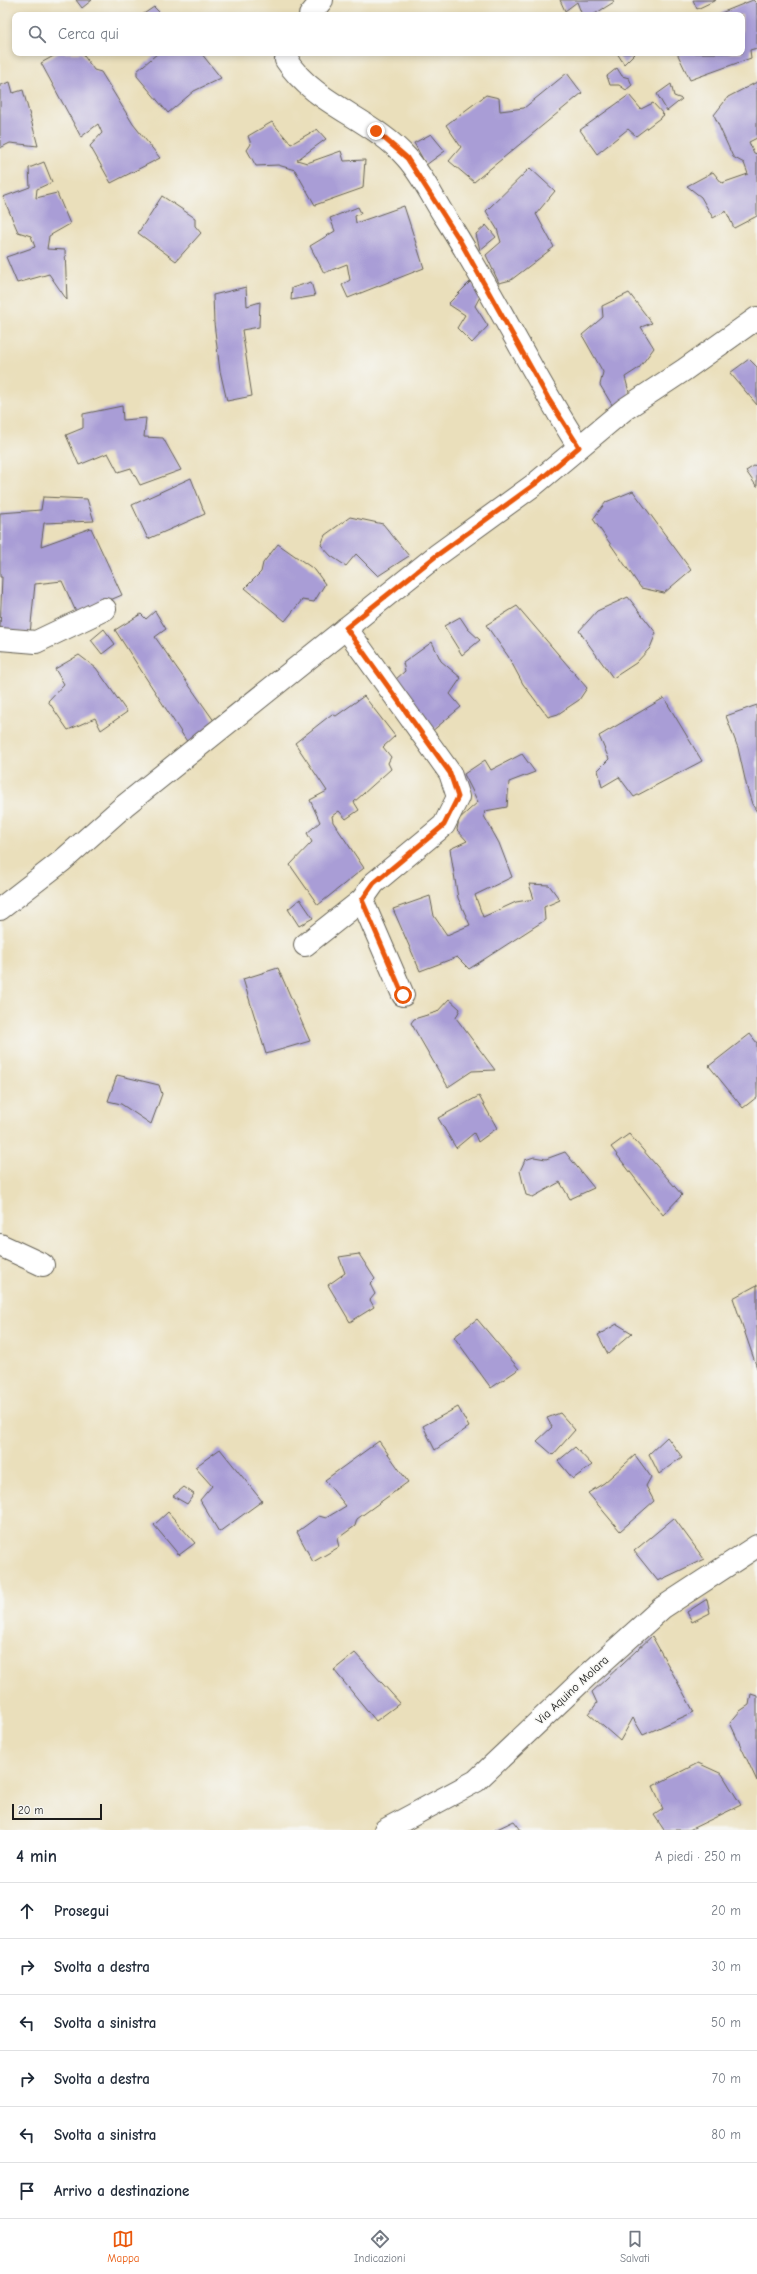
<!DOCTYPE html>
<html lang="it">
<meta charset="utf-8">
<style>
body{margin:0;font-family:"Comic Neue",sans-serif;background:#f6f6f7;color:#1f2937}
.scale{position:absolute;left:12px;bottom:10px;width:90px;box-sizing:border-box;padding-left:4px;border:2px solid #1c1c1c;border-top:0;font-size:11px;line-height:14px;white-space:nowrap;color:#1c1c1c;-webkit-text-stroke:3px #f6f6f2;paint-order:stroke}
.stop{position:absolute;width:12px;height:12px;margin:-9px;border:3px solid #ea580c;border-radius:50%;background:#fff}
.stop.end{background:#ea580c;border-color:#fff;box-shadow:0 1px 4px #0008}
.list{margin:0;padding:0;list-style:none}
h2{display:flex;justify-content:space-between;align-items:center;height:52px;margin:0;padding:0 16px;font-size:17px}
h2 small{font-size:13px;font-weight:400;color:#747a83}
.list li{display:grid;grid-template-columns:26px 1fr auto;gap:12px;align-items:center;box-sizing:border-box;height:56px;padding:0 16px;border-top:1px solid #e0e1e3}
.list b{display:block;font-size:15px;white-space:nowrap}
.list em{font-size:13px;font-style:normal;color:#747a83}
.icon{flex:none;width:22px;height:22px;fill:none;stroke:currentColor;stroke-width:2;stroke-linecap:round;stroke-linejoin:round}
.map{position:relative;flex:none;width:757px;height:1830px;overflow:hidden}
.search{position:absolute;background:#fff;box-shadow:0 2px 6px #0003;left:12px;right:12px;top:12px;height:44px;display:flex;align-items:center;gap:10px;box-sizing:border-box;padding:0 14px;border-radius:8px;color:#747a83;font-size:15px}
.sheet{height:388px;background:#fff}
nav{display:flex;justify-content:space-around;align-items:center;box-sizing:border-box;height:56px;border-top:1px solid #e0e1e3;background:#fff;font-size:11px;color:#747a83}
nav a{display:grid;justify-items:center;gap:2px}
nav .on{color:#ea580c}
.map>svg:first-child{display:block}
.building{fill:#a99dd6}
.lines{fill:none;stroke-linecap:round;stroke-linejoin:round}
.minor-casing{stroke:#646054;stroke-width:24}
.minor{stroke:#fff;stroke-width:22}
.route{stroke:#ea580c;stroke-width:5}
.labels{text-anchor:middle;stroke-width:3;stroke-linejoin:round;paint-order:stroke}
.street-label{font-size:12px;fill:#1c1c1c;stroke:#f6f6f2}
</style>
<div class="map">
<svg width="757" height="1830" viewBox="0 0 757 1830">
<rect width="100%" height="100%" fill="#f6f6f2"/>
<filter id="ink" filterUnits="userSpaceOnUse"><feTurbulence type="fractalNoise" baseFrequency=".025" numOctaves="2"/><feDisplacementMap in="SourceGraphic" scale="8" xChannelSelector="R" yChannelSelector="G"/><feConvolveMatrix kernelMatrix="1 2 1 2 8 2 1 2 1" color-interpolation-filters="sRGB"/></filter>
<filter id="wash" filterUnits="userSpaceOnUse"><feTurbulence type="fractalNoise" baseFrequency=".012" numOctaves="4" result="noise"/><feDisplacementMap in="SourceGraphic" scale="16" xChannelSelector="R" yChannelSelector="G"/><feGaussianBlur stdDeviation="0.9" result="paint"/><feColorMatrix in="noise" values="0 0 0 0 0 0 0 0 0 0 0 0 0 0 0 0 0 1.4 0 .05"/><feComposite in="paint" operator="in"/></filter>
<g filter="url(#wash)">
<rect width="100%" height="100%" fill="#eadfbb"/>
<g id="blocks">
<!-- building -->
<g class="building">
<path d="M 76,0 L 92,0 L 82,8 Z"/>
<path d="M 560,0 L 613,0 L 614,2 L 593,15 L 582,15 L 577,2 L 565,11 Z"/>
<path d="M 693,0 L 716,0 L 697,9 Z"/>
<path d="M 753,0 L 757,4 L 757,48 L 750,50 L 751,58 L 690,80 L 677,53 L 742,53 L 742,15 L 716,15 Z"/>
<path d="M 154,7 L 162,15 L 142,15 Z"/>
<path d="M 59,53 L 82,53 L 94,70 L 101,72 L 133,124 L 160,158 L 111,183 L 90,146 L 102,133 L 98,124 L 81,137 L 41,63 Z"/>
<path d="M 158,53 L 201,53 L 221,78 L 194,91 L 168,113 L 137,76 L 137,71 Z"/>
<path d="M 617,53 L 635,53 L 624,64 Z"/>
<path d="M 617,68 L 622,76 L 629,78 L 632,85 L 626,90 L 619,85 L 610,85 L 607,76 Z"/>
<path d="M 567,73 L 582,93 L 474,182 L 449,161 L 461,147 L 446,125 L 486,95 L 499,98 L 500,111 L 524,108 Z"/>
<path d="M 10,82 L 13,93 L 23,90 L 38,146 L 10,143 L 0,148 L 0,85 Z"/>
<path d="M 757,82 L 757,138 L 749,142 L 754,153 L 757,154 L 757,216 L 734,228 L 726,211 L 713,218 L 701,197 L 687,186 L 713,172 L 722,183 L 748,174 L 744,163 L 733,157 L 714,115 L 728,97 Z"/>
<path d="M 671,84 L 674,96 L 682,99 L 667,111 L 657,94 Z"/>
<path d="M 629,95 L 641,109 L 653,103 L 664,115 L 636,136 L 628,129 L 597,154 L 580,130 Z"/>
<path d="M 272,122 L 291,144 L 317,129 L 326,139 L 297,160 L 307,163 L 341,151 L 344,161 L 365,160 L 363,188 L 315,205 L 295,170 L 278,165 L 256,166 L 247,150 L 251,144 L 248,136 Z"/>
<path d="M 431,134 L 445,151 L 426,165 L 414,143 Z"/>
<path d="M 44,162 L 52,182 L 37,189 L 36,198 L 57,193 L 70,224 L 49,236 L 47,249 L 65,250 L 67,300 L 49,274 L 17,283 L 6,257 L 35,247 L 31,236 L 18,232 L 3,197 L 30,187 L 29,168 Z"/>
<path d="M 530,168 L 555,191 L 536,214 L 554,247 L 511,280 L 499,283 L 486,255 L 501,242 L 497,229 L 486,211 Z"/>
<path d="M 162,196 L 195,218 L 195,226 L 201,233 L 176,261 L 138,233 Z"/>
<path d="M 404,206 L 424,268 L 348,298 L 342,285 L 350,280 L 347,264 L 324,273 L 310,246 L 335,231 L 330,218 L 358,207 L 361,213 L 355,216 L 356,223 Z"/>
<path d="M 486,225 L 496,237 L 480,250 L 476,234 Z"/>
<path d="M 311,282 L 315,296 L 291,300 L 292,288 Z"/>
<path d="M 470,282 L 482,293 L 475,306 L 488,326 L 472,343 L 457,328 L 465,315 L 448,304 Z"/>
<path d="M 246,287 L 247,306 L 260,302 L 259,327 L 242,330 L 252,396 L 227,401 L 220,371 L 214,323 L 213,295 Z"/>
<path d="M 629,293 L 652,323 L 641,327 L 654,348 L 639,368 L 625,377 L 630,396 L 614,408 L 600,385 L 603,372 L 582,335 L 603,317 L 602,306 Z"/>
<path d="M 749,359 L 757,367 L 757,405 L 730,373 Z"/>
<path d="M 122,406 L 123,420 L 146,418 L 144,437 L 163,438 L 181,470 L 140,485 L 131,468 L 118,472 L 108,453 L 79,465 L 66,435 L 83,428 L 83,414 Z"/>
<path d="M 757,464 L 757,487 L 746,471 Z"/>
<path d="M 191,478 L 205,514 L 148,539 L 132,505 Z"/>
<path d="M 633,491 L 691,570 L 664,593 L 641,588 L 593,519 L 606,502 Z"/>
<path d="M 43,497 L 87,499 L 94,521 L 44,523 L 41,546 L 91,528 L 122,595 L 77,614 L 62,581 L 35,584 L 30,634 L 0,628 L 2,577 L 0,577 L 0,513 L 41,510 Z"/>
<path d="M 350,517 L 383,524 L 409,556 L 378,576 L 356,554 L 346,566 L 331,556 L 321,545 L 325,535 Z"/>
<path d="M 278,544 L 315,570 L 325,584 L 314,602 L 302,600 L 285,621 L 245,588 L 261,572 L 263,563 Z"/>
<path d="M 628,597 L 656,633 L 650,648 L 636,663 L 613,678 L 579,631 L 597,611 Z"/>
<path d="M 517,606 L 587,688 L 579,700 L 558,714 L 548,717 L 523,684 L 508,656 L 486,625 Z"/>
<path d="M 155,611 L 166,629 L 155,637 L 217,725 L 188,743 L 115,630 L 141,614 L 146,619 Z"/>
<path d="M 460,617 L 468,629 L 480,640 L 462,655 L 444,626 Z"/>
<path d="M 104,629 L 115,644 L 102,654 L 91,640 Z"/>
<path d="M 432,642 L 441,661 L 461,678 L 450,694 L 461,707 L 431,732 L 395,680 L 405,671 L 403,663 Z"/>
<path d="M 79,655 L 96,668 L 127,712 L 101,730 L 95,718 L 68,730 L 48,701 L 64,684 L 55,669 Z"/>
<path d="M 364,696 L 395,736 L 383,747 L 391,757 L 388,763 L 391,769 L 354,802 L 359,810 L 346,819 L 339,811 L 332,816 L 333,822 L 364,868 L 318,905 L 290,865 L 312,842 L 307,833 L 320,822 L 310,800 L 327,791 L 295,743 L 332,714 L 336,716 Z"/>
<path d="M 664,698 L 702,761 L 634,797 L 619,777 L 602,787 L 598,770 L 609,759 L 599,736 Z"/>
<path d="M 757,705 L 757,812 L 752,804 L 747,788 L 738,748 L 726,716 Z"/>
<path d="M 522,754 L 535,772 L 509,782 L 507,807 L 485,811 L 484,816 L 499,843 L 512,877 L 475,895 L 483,917 L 516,902 L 534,899 L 529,884 L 549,885 L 560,900 L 544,907 L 545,920 L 469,969 L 457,957 L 420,971 L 393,909 L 430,896 L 434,916 L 447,935 L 470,925 L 458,898 L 450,849 L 467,841 L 457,830 L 459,819 L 478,802 L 464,774 L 485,760 L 491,770 Z"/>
<path d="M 300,899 L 313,918 L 299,926 L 288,909 Z"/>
<path d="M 278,968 L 310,1041 L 266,1054 L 243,979 Z"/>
<path d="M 449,999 L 460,1009 L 456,1018 L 495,1070 L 472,1071 L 448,1087 L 411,1023 L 414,1019 L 437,1012 Z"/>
<path d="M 750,1034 L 757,1043 L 757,1097 L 743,1108 L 709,1066 Z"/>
<path d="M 117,1075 L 159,1085 L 162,1094 L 151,1124 L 121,1104 L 108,1101 Z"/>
<path d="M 479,1096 L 497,1128 L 478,1142 L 474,1133 L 456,1148 L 438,1118 Z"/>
<path d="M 629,1134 L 682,1195 L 663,1215 L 611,1147 Z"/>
<path d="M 565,1152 L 594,1188 L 570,1199 L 560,1182 L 533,1197 L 526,1195 L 520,1171 L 525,1160 L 534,1157 L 546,1159 Z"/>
<path d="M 359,1254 L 375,1279 L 370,1284 L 375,1294 L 370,1300 L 374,1307 L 350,1322 L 328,1285 L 345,1273 L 339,1257 Z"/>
<path d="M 757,1285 L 757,1368 L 733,1298 Z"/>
<path d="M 477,1319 L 519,1369 L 491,1388 L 454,1337 Z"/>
<path d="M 617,1324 L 632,1333 L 608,1354 L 598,1335 Z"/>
<path d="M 458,1407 L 469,1427 L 435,1450 L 423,1426 Z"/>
<path d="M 560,1413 L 575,1430 L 553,1455 L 537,1441 L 552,1427 L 547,1418 Z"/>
<path d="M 667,1437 L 682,1457 L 659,1474 L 649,1454 Z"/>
<path d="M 379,1441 L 408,1482 L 357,1519 L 355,1526 L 337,1539 L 339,1547 L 313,1562 L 297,1532 L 319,1516 L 326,1518 L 346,1506 L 325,1480 Z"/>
<path d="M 575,1447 L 592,1465 L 573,1479 L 558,1461 Z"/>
<path d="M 220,1449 L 262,1501 L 219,1532 L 200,1500 L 212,1486 L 195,1467 Z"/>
<path d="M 635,1455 L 651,1477 L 646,1486 L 654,1501 L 620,1531 L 588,1493 L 604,1483 Z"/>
<path d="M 184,1487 L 194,1494 L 187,1504 L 173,1496 Z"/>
<path d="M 168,1512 L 195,1543 L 179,1555 L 154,1525 Z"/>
<path d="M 674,1518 L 704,1559 L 658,1581 L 634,1551 Z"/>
<path d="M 707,1599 L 710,1613 L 692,1622 L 687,1612 Z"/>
<path d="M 652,1636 L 694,1712 L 643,1735 L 633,1718 L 620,1741 L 589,1714 L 597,1703 L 592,1692 Z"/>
<path d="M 355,1653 L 400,1703 L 376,1721 L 334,1670 Z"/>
<path d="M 751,1694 L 757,1696 L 757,1781 L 730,1723 L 740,1711 L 749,1705 Z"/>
<path d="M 698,1763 L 722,1774 L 741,1805 L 689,1830 L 664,1830 L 654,1815 L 663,1809 L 653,1786 Z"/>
<path d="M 514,1821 L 521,1830 L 495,1830 Z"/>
</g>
</g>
</g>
<g filter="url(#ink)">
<use href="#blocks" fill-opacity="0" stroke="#646054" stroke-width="1"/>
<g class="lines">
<defs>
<g id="minor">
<path d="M 310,15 L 322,0"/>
<path d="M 289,53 L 286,60 C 315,105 372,118 407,158 C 422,175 433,198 445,217 C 493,292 531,372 579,447"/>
<path d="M 346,628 L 450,773 L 458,797 L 444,825 L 374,883 L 362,900 L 403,995"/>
<path d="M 0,639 L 36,642 L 105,609"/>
<path d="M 0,909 L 62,861 L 124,806 L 436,556 L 535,484 L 625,409 L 684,370 L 757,318"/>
<path d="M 305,945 L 362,900"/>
<path d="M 0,1245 L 43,1265"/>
<path d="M 385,1830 L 476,1781 L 589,1674 L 662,1608 L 757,1546"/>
</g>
</defs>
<!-- minor casing -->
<use href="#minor" class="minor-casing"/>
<!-- minor -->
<use href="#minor" class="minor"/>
</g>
</g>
<g class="lines" filter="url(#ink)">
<!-- route -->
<path class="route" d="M 376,131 L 407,158 L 459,239 L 548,398 L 579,447 L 535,484 L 436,556 L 346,628 L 450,773 L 458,797 L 444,825 L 374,883 L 362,900 L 403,995"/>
</g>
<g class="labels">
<!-- street labels -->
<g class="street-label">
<text transform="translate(572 1690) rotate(-43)" y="4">Via Aquino Molara</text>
</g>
</g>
</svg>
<div class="scale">20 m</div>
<div class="stop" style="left:403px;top:995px"></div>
<div class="stop end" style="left:376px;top:131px"></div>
<div class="search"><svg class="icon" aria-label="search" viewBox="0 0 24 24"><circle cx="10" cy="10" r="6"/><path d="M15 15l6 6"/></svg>Cerca qui</div>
</div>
<section class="sheet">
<h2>4 min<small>A piedi · 250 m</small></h2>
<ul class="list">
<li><svg class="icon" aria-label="ahead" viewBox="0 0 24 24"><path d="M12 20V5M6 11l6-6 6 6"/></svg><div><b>Prosegui</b></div><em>20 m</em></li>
<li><svg class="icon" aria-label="right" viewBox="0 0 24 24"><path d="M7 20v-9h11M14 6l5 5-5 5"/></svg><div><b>Svolta a destra</b></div><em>30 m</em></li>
<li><svg class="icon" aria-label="left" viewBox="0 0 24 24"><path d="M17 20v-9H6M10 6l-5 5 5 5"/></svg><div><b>Svolta a sinistra</b></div><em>50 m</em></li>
<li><svg class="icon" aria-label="right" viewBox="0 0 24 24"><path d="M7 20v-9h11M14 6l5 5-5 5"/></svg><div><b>Svolta a destra</b></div><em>70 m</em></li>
<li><svg class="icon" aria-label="left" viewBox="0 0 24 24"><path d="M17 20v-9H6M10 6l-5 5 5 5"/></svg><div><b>Svolta a sinistra</b></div><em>80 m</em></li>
<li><svg class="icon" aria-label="arrive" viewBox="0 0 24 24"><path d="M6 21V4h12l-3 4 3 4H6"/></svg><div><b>Arrivo a destinazione</b></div></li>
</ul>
</section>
<nav>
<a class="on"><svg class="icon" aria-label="map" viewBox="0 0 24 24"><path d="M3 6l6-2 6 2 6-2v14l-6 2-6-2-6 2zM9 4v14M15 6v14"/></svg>Mappa</a>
<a><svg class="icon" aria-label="directions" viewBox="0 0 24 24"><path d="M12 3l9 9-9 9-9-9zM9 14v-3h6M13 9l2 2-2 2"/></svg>Indicazioni</a>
<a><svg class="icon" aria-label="saved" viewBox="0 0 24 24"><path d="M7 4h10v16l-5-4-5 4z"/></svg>Salvati</a>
</nav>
